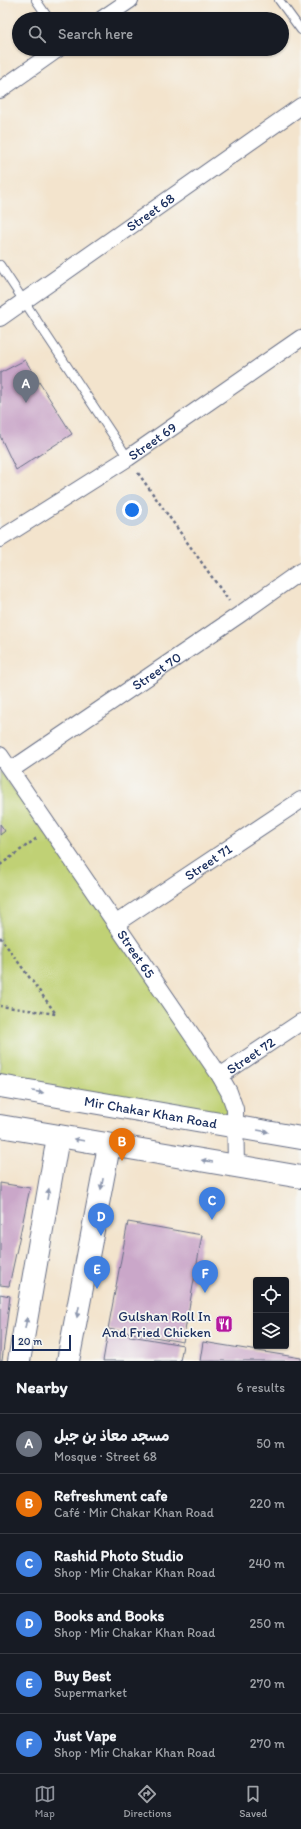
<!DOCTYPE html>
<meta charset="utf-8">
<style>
body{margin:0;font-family:Itim,"Playpen Sans Arabic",sans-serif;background:#242831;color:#f1f3f6}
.controls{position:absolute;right:12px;bottom:12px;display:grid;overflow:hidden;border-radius:4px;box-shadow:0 1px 3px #0004}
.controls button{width:36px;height:36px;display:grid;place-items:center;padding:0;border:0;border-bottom:1px solid #363941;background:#171b24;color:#f1f3f6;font:20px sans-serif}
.scale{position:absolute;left:12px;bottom:10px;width:59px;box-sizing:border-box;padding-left:4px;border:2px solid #1b2f5e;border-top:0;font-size:11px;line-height:14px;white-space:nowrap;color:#1b2f5e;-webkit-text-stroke:3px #f6f6f2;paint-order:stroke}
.you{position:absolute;left:132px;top:510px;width:14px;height:14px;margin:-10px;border:3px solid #fff;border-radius:50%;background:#1a73e8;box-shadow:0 0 0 6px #1a73e833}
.badge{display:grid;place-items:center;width:26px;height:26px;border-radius:50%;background:#8c9099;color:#fff;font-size:13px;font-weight:700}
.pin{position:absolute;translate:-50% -33px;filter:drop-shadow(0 1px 2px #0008)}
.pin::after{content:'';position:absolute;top:21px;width:14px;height:12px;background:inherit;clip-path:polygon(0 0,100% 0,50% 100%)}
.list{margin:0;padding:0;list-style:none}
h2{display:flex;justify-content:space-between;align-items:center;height:52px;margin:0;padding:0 16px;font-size:17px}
h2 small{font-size:13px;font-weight:400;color:#9ea1a6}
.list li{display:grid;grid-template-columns:26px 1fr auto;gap:12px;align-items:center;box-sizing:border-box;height:60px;padding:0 16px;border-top:1px solid #363941}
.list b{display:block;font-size:15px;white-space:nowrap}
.list p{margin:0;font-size:13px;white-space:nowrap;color:#9ea1a6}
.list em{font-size:13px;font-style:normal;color:#9ea1a6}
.icon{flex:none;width:22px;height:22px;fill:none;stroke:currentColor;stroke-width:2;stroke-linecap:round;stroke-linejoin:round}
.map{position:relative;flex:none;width:301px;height:1361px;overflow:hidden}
.search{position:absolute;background:#171b24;box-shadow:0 1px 3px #0004;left:12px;right:12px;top:12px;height:44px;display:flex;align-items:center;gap:10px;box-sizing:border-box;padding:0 14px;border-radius:22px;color:#9ea1a6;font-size:15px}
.sheet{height:412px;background:#171b24}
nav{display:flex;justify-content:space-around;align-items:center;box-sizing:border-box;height:56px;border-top:1px solid #363941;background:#171b24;font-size:11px;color:#9ea1a6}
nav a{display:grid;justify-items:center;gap:2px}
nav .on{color:#8c9099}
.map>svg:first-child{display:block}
.green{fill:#c0d174;stroke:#6e8069}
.building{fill:#caa7c9}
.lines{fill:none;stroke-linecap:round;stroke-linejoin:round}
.lane-casing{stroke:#676e85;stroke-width:10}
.street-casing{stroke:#676e85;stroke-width:18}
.secondary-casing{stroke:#676e85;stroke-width:24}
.path{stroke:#676e85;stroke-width:2.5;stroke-dasharray:3 3;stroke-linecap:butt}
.lane{stroke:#fff;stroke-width:8}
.street{stroke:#fff;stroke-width:16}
.secondary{stroke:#fff;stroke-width:22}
.oneway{fill:#8d97ae}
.labels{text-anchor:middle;stroke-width:3.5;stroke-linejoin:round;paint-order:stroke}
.street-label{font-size:14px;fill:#1b2f5e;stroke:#f6f6f2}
.poi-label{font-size:14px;fill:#1b2f5e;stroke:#f6f6f2;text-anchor:end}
</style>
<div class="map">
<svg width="301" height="1361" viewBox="0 0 301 1361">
<rect width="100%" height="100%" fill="#f6f6f2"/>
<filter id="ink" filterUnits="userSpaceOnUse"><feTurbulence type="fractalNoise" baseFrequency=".025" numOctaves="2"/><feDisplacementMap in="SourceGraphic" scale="8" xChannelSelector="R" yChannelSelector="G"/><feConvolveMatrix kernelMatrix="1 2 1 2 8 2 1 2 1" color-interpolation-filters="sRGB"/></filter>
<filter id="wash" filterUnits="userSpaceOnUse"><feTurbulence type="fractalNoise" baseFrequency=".012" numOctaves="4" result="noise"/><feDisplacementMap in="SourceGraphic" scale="16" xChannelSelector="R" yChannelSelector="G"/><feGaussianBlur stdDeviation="0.9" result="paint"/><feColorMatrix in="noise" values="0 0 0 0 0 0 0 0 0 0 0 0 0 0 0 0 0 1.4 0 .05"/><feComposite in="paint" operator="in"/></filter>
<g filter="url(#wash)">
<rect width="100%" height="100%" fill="#f3e4cd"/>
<!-- green -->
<path class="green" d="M 0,771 L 228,1084 L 230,1121 L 0,1082 Z"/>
<g id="blocks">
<!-- building -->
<g class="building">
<path d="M 25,360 L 72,434 L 16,470 L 0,436 L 0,373 Z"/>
<path d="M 0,824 L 5,831 L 0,835 Z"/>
<path d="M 0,1183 L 30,1188 L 9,1286 L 0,1285 Z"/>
<path d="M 128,1222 L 202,1235 L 183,1342 L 108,1329 Z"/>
<path d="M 0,1294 L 10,1296 L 2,1361 L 0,1361 Z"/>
<path d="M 108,1332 L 183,1345 L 180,1361 L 103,1361 Z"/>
<path d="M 203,1342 L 301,1358 L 301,1361 L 200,1361 Z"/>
</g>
</g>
</g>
<g filter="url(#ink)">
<use href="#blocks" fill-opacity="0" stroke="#676e85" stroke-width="1"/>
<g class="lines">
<defs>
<g id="lane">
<path d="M 36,0 L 49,19"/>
<path d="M 279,0 L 301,30"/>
<path d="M 0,265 L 128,458"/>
</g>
<g id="street">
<path d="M 102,19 L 130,0"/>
<path d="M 0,90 L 58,49"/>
<path id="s1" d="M 0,318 L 301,106"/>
<path id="s2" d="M 0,539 L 128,458 L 301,338"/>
<path id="s3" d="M 0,755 L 220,1076 L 229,1092 L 235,1109 L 236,1166"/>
<path id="s4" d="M 11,770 L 239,615 L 301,571"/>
<path id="s5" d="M 115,924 L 301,800"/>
<path id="s6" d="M 220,1076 L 301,1022"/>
</g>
<g id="secondary">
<path id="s7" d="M 0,1086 L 301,1138"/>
<path d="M 0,1126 L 301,1177"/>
<path d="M 19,1361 L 58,1137"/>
<path d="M 68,1361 L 109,1146"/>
</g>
</defs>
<!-- lane casing -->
<use href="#lane" class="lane-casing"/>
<!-- street casing -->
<use href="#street" class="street-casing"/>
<!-- secondary casing -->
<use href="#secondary" class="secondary-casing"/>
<!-- path -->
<g class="path">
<path d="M 138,473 L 229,601"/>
<path d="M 0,865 L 37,838"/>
<path d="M 0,937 L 56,1014 L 0,1006"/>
</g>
<!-- lane -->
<use href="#lane" class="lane"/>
<!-- street -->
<use href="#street" class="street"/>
<!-- secondary -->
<use href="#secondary" class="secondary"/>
</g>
<!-- one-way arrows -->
<defs><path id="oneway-solid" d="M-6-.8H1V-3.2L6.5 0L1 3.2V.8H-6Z"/></defs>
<g class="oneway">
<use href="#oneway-solid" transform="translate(38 1092) rotate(9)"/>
<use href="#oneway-solid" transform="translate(263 1131) rotate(10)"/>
<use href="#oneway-solid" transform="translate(79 1140) rotate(-170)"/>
<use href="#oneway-solid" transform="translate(207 1161) rotate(-171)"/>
<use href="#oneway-solid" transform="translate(102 1184) rotate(101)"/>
<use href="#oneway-solid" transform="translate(48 1194) rotate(-80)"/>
<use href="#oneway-solid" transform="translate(78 1312) rotate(101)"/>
<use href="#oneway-solid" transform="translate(26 1323) rotate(-80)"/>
</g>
</g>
<!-- icons -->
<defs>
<symbol id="restaurant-square" viewBox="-11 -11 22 22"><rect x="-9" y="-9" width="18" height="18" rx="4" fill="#b5179e" stroke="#f6f6f2"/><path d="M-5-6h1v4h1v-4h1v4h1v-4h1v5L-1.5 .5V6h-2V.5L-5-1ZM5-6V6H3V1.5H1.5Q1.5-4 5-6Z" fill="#fff"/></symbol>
</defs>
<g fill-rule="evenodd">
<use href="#restaurant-square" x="214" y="1314" width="20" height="20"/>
</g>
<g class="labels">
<!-- street labels -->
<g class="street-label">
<text dy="5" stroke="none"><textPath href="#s1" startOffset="184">Street 68</textPath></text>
<text dy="5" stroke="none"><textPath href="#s2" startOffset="181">Street 69</textPath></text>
<text dy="5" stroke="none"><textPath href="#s4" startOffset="176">Street 70</textPath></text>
<text dy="5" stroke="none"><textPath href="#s5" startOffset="112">Street 71</textPath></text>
<text dy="5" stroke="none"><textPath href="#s3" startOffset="241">Street 65</textPath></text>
<text dy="5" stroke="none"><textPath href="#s6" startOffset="37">Street 72</textPath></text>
<text dy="5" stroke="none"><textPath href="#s7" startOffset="153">Mir Chakar Khan Road</textPath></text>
</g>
<!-- poi labels -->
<g class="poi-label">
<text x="211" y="1321">Gulshan Roll In<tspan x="211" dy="16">And Fried Chicken</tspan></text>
</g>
</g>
</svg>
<div class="controls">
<button><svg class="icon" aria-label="locate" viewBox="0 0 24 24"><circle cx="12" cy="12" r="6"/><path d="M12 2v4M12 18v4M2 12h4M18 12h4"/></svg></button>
<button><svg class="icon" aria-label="layers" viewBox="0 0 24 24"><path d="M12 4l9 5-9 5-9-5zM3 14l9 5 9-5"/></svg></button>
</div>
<div class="scale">20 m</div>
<div class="you"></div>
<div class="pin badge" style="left:26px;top:403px;background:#6b7280">A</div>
<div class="pin badge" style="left:122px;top:1161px;background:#e8710a">B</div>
<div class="pin badge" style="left:212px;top:1220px;background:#3f7fe0">C</div>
<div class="pin badge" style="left:101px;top:1236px;background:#3f7fe0">D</div>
<div class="pin badge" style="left:97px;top:1289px;background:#3f7fe0">E</div>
<div class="pin badge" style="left:205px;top:1293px;background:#3f7fe0">F</div>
<div class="search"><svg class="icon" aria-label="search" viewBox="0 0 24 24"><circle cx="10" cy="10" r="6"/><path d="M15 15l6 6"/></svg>Search here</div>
</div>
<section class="sheet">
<h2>Nearby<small>6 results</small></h2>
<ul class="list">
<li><span class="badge" style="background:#6b7280">A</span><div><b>مسجد معاذ بن جبل</b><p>Mosque · Street 68</p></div><em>50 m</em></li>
<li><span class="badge" style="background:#e8710a">B</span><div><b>Refreshment cafe</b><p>Café · Mir Chakar Khan Road</p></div><em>220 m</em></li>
<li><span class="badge" style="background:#3f7fe0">C</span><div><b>Rashid Photo Studio</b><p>Shop · Mir Chakar Khan Road</p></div><em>240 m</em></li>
<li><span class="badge" style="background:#3f7fe0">D</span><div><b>Books and Books</b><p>Shop · Mir Chakar Khan Road</p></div><em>250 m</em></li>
<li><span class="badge" style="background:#3f7fe0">E</span><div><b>Buy Best</b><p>Supermarket</p></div><em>270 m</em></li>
<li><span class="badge" style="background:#3f7fe0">F</span><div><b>Just Vape</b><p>Shop · Mir Chakar Khan Road</p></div><em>270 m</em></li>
</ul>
</section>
<nav>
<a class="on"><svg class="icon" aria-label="map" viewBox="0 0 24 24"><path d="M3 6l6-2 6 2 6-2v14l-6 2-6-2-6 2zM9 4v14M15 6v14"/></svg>Map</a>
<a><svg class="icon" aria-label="directions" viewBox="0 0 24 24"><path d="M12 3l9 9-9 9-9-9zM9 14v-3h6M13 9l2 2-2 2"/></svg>Directions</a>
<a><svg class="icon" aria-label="saved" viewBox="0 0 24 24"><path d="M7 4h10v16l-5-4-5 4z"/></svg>Saved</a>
</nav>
